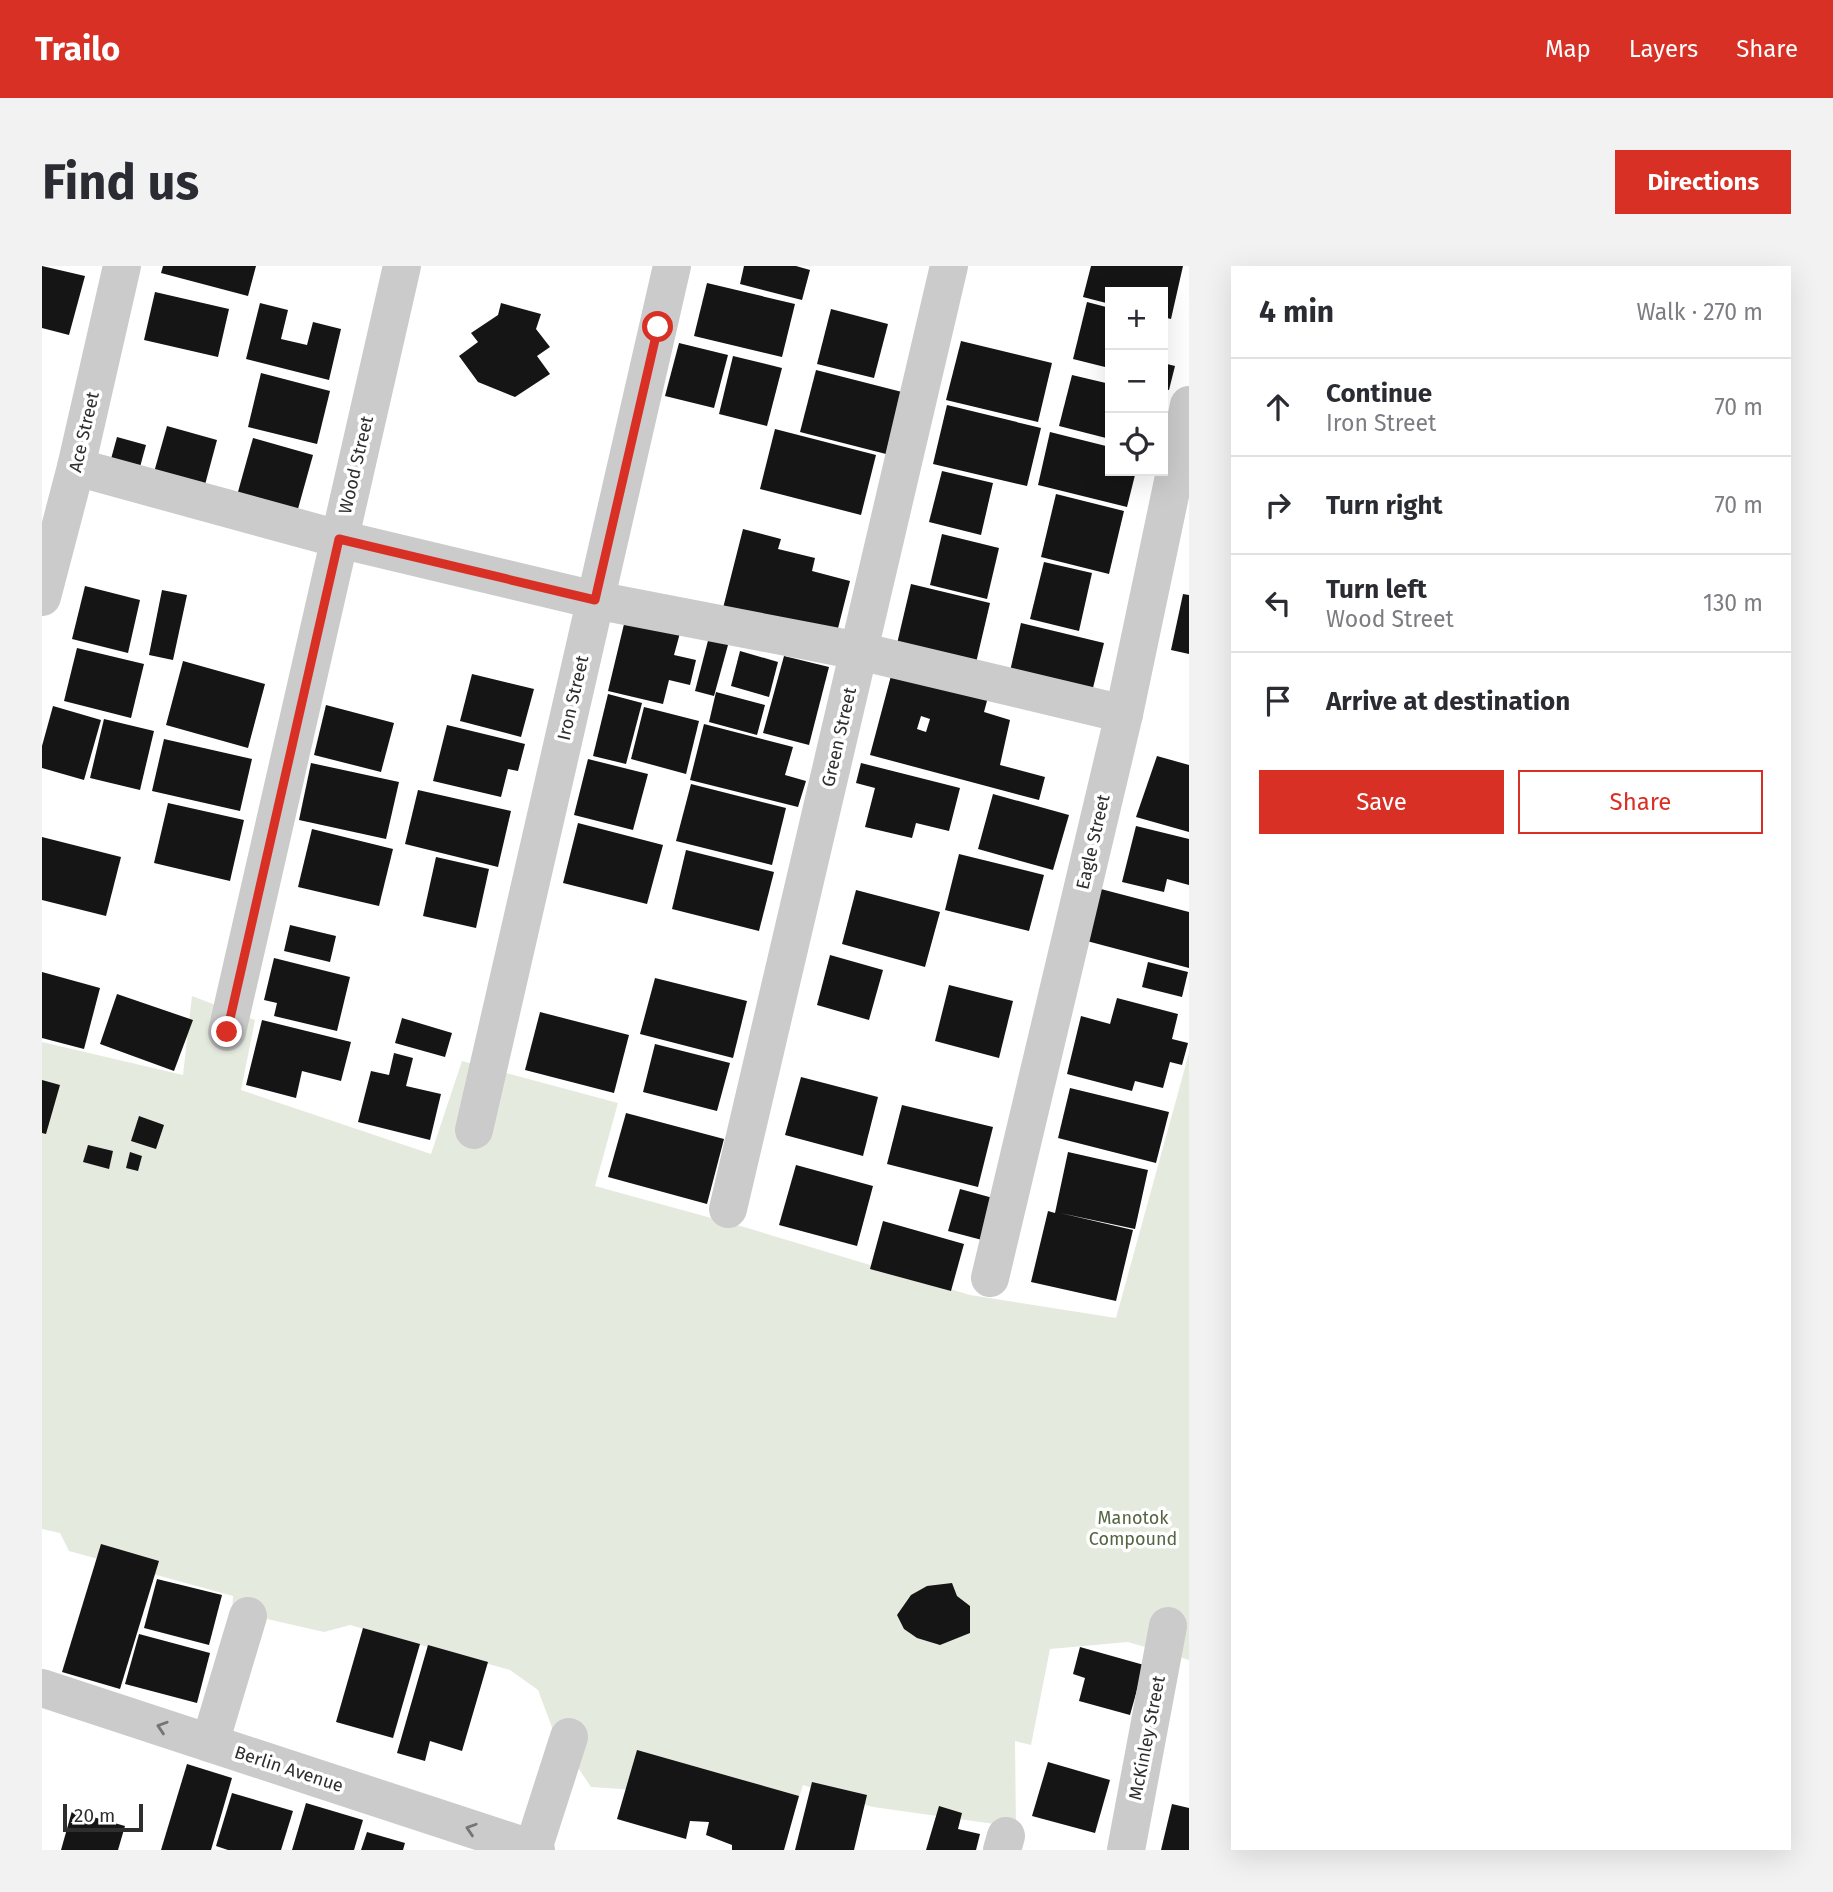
<!DOCTYPE html>
<meta charset="utf-8">
<style>
body{margin:0;font-family:"Fira Sans",sans-serif;background:#f2f2f3;color:#2b2b33}
.controls{position:absolute;right:21px;top:21px;display:grid;overflow:hidden;border-radius:0px;box-shadow:0 7px 28px #0002}
.controls button{width:63px;height:63px;display:grid;place-items:center;padding:0;border:0;border-bottom:2px solid #e1e1e2;background:#fff;color:#2b2b33;font:35px sans-serif}
.scale{position:absolute;left:21px;bottom:18px;width:80px;box-sizing:border-box;padding-left:7px;border:4px solid #2e2e2e;border-top:0;font-size:19px;line-height:24px;white-space:nowrap;color:#2e2e2e;-webkit-text-stroke:5px #fff;paint-order:stroke}
.stop{position:absolute;width:21px;height:21px;margin:-16px;border:5px solid #d93025;border-radius:50%;background:#fff}
.stop.end{background:#d93025;border-color:#fff;box-shadow:0 2px 7px #0008}
.list{margin:0;padding:0;list-style:none}
h2{display:flex;justify-content:space-between;align-items:center;height:91px;margin:0;padding:0 28px;font-size:30px}
h2 small{font-size:23px;font-weight:400;color:#7c7c81}
.list li{display:grid;grid-template-columns:46px 1fr auto;gap:21px;align-items:center;box-sizing:border-box;height:98px;padding:0 28px;border-top:2px solid #e1e1e2}
.list b{display:block;font-size:26px;white-space:nowrap}
.list p{margin:0;font-size:23px;white-space:nowrap;color:#7c7c81}
.list em{font-size:23px;font-style:normal;color:#7c7c81}
.actions{display:flex;gap:14px;padding:21px 28px}
.actions a{flex:1;padding:16px 0;border:2px solid #d93025;border-radius:0px;text-align:center;font-size:24px;color:#d93025}
.actions .main{background:#d93025;color:#fff}
.icon{flex:none;width:38px;height:38px;fill:none;stroke:currentColor;stroke-width:2;stroke-linecap:round;stroke-linejoin:round}
.map{position:relative;flex:none;width:1147px;height:1584px;overflow:hidden;border-radius:0px}
header{display:flex;align-items:center;gap:42px;box-sizing:border-box;height:98px;padding:0 35px;background:#d93025;color:#fff}
header strong{font-size:33px}
nav{display:flex;gap:38px;margin-inline-start:auto;font-size:24px}
.intro{display:flex;align-items:center;justify-content:space-between;box-sizing:border-box;height:168px;padding:0 42px}
h1{margin:0;font-size:49px}
.button{padding:18px 32px;border-radius:0px;background:#d93025;color:#fff;font-size:24px;font-weight:700}
main{display:flex;gap:42px;padding:0 42px}
aside{flex:1;background:#fff;border-radius:0px;box-shadow:0 7px 28px #0002}
.map>svg:first-child{display:block}
.green{fill:#e5eade}
.building{fill:#151515;fill-rule:evenodd}
.lines{fill:none;stroke-linecap:round;stroke-linejoin:round}
.minor{stroke:#cbcbcb;stroke-width:38}
.oneway{stroke:#757575}
.route{stroke:#d93025;stroke-width:9}
.labels{text-anchor:middle;dominant-baseline:central;stroke-width:7;stroke-linejoin:round;paint-order:stroke}
.street-label{font-size:18px;fill:#2e2e2e;stroke:#fff}
.park-label{font-size:18px;fill:#546541;stroke:#fff}
</style>
<header>
<strong>Trailo</strong>
<nav><a>Map</a><a>Layers</a><a>Share</a></nav>
</header>
<div class="intro"><h1>Find us</h1><a class="button">Directions</a></div>
<main>
<div class="map">
<svg width="1147" height="1584" viewBox="0 0 1147 1584">
<rect width="100%" height="100%" fill="#fff"/>
<path class="green" d="M150 730 213 754 199 824 389 888 420 795 576 837 553 920 702 961 928 1029 1074 1052 1147 787V1394L1086 1376 1008 1383 989 1479 973 1475 974 1561 831 1541 761 1519 751 1550 696 1545 656 1528 549 1521 511 1464 496 1424 468 1404 308 1359 282 1366 190 1345 191 1330 27 1285 18 1267 0 1263V776L141 809Z"/>
<g class="building">
<path d="M0 0 43 10 27 69 0 62Z"/>
<path d="M121 0H214L206 30 119 7Z"/>
<path d="M702 0H754L768 4 760 34 698 18Z"/>
<path d="M1049 0H1141L1129 53 1121 51V26H1068V38L1041 31Z"/>
<path d="M665 17 753 38 740 91 652 70Z"/>
<path d="M113 26 187 43 176 91 102 74Z"/>
<path d="M1045 36 1068 42V80L1063 101 1031 93Z"/>
<path d="M218 37 246 44 239 73 265 79 271 56 299 63 287 114 204 93Z"/>
<path d="M459 37 499 48 494 63 508 81 495 90 508 108 473 131 436 116 417 90 436 76 429 67 456 49Z"/>
<path d="M789 43 846 58 832 112 775 98Z"/>
<path d="M919 75 1010 97 996 156 904 134Z"/>
<path d="M637 77 686 89 672 142 623 130Z"/>
<path d="M691 90 740 102 725 160 677 148Z"/>
<path d="M1121 97 1133 100 1127 124 1121 123Z"/>
<path d="M774 104 860 126 844 188 758 166Z"/>
<path d="M219 107 288 125 275 178 206 161Z"/>
<path d="M1030 109 1068 118V173L1017 160Z"/>
<path d="M905 139 999 162 985 220 891 198Z"/>
<path d="M125 160 175 174 160 230 109 217Z"/>
<path d="M733 163 834 189 819 249 718 223Z"/>
<path d="M1008 166 1068 181V205H1094L1085 241 996 219Z"/>
<path d="M75 171 104 179 95 212 66 204Z"/>
<path d="M211 172 271 189 254 250 194 233Z"/>
<path d="M900 205 951 217 939 269 887 256Z"/>
<path d="M1014 228 1082 245 1067 308 999 291Z"/>
<path d="M701 263 739 273 736 283 773 292 770 305 808 315 793 374 680 346Z"/>
<path d="M900 268 957 282 945 333 888 319Z"/>
<path d="M1002 296 1050 307 1037 365 988 353Z"/>
<path d="M869 318 948 337 933 401 854 382Z"/>
<path d="M43 320 98 334 86 387 30 373Z"/>
<path d="M120 324 145 329 131 394 107 389Z"/>
<path d="M1141 328 1147 329V388L1129 384Z"/>
<path d="M583 354 638 367 632 389 654 394 648 419 627 414 621 438 566 425Z"/>
<path d="M979 357 1062 377 1048 434 966 414Z"/>
<path d="M669 363 689 368 672 430 653 425Z"/>
<path d="M35 382 102 398 89 452 22 435Z"/>
<path d="M698 385 736 396 727 431 689 420Z"/>
<path d="M742 390 787 401 767 479 721 467Z"/>
<path d="M141 395 223 418 206 482 124 459Z"/>
<path d="M850 406 946 431 942 446 968 454 958 499 1003 511 997 534 828 489ZM879 450 888 453 884 466 875 463Z"/>
<path d="M430 408 492 423 479 471 418 455Z"/>
<path d="M674 426 723 439 715 469 667 456Z"/>
<path d="M566 428 600 437 584 498 551 490Z"/>
<path d="M284 439 352 457 339 506 272 489Z"/>
<path d="M11 440 59 454 42 514 0 502V480Z"/>
<path d="M602 441 657 455 644 508 589 493Z"/>
<path d="M62 453 112 465 98 524 48 512Z"/>
<path d="M662 458 751 481 743 509 764 515 756 541 648 514Z"/>
<path d="M405 459 483 478 476 505 466 503 459 531 391 515Z"/>
<path d="M122 473 210 493 198 545 110 525Z"/>
<path d="M1115 490 1147 499V566L1094 551Z"/>
<path d="M546 493 606 508 591 564 532 549Z"/>
<path d="M269 497 357 516 344 573 257 554Z"/>
<path d="M819 497 918 522 907 565 874 557 870 572 823 561 833 522 814 517Z"/>
<path d="M649 518 744 542 730 599 634 575Z"/>
<path d="M376 524 469 545 456 601 363 578Z"/>
<path d="M951 528 1027 549 1011 604 936 583Z"/>
<path d="M126 537 202 554 188 615 112 597Z"/>
<path d="M536 557 621 579 605 638 521 617Z"/>
<path d="M1094 560 1147 573V619L1125 613 1122 626 1080 616Z"/>
<path d="M270 563 351 583 337 640 256 621Z"/>
<path d="M0 571 79 591 64 650 0 634Z"/>
<path d="M644 584 732 606 717 665 630 643Z"/>
<path d="M917 588 1002 609 987 665 903 644Z"/>
<path d="M394 591 447 603 434 662 381 650Z"/>
<path d="M1055 622 1147 646V702L1041 674Z"/>
<path d="M814 624 898 646 883 701 800 678Z"/>
<path d="M248 659 294 670 288 696 242 685Z"/>
<path d="M788 689 841 704 827 754 775 739Z"/>
<path d="M232 692 308 711 295 765 232 750 235 737 222 734Z"/>
<path d="M1106 696 1146 706 1140 731 1100 721Z"/>
<path d="M0 706 58 722 42 783 0 772Z"/>
<path d="M613 712 705 735 691 792 598 768Z"/>
<path d="M907 719 971 735 957 792 893 775Z"/>
<path d="M75 728 151 754 132 805 58 778Z"/>
<path d="M1075 732 1136 748 1130 773 1146 777 1140 799 1128 796 1121 822 1093 815 1090 825 1025 808 1039 750 1068 758Z"/>
<path d="M498 746 587 769 572 827 483 804Z"/>
<path d="M360 752 410 767 403 791 353 777Z"/>
<path d="M220 754 309 776 299 815 260 805 254 832 204 819Z"/>
<path d="M613 778 688 797 675 845 601 826Z"/>
<path d="M352 787 371 792 364 820 399 828 388 874 316 856 329 805 347 809Z"/>
<path d="M759 811 836 831 821 890 743 869Z"/>
<path d="M0 814 18 819 4 868 0 867Z"/>
<path d="M1028 822 1127 846 1114 897 1016 872Z"/>
<path d="M860 839 951 861 936 921 845 898Z"/>
<path d="M584 847 682 873 665 938 566 911Z"/>
<path d="M97 850 122 859 114 883 89 875Z"/>
<path d="M46 879 71 885 67 903 41 896Z"/>
<path d="M88 886 100 890 96 905 84 902Z"/>
<path d="M1026 886 1106 904 1093 963 1018 947 1091 964 1074 1035 989 1016 1006 945 1013 947Z"/>
<path d="M754 899 831 920 815 980 737 959Z"/>
<path d="M918 923 951 932 940 974 906 965Z"/>
<path d="M841 955 922 978 909 1025 828 1003Z"/>
<path d="M59 1278 117 1295 78 1423 20 1406Z"/>
<path d="M115 1313 180 1329 167 1379 102 1362Z"/>
<path d="M910 1317 915 1330 928 1340V1367L898 1379 875 1372 862 1363 855 1349 869 1329 885 1320Z"/>
<path d="M321 1362 378 1378 351 1472 294 1456Z"/>
<path d="M97 1368 168 1387 155 1437 83 1418Z"/>
<path d="M386 1379 446 1396 420 1485 388 1475 383 1495 355 1487Z"/>
<path d="M1038 1381 1102 1399 1088 1449 1037 1435 1043 1412 1031 1408Z"/>
<path d="M595 1484 757 1530 742 1584H690V1579L664 1569 667 1556 648 1555 644 1573 575 1553Z"/>
<path d="M1006 1496 1068 1514 1053 1567 990 1550Z"/>
<path d="M145 1498 190 1512 169 1584H119Z"/>
<path d="M770 1516 825 1529 812 1584H753Z"/>
<path d="M190 1527 251 1545 239 1584H186L174 1580Z"/>
<path d="M264 1537 321 1554 312 1584H250Z"/>
<path d="M1130 1538 1147 1542V1584H1119Z"/>
<path d="M897 1540 920 1547 916 1563 938 1568 934 1584H884Z"/>
<path d="M30 1545 83 1560 76 1584H19Z"/>
<path d="M325 1566 363 1577 361 1584H319Z"/>
</g>
<g class="lines">
<g class="minor">
<path d="M34 201 297 273 553 334 817 385 1082 448"/>
<path d="M0 331 34 201 80 0"/>
<path d="M185 766 360 0"/>
<path d="M432 864 630 0"/>
<path d="M686 943 907 0"/>
<path d="M948 1012 1082 448 1147 139"/>
<path d="M0 1422 494 1584"/>
<path d="M168 1477 206 1350"/>
<path d="M491 1583 527 1471"/>
<path d="M960 1584 964 1570"/>
<path d="M1084 1584 1126 1360"/>
</g>
</g>
<defs><path id="oneway-chevron" d="M-2-3.5L2.5 0L-2 3.5" fill="none" stroke-width="1.6" stroke-linecap="round" stroke-linejoin="round" transform="scale(1.75)"/></defs>
<g class="oneway">
<use href="#oneway-chevron" transform="translate(120 1461) rotate(-162)"/>
<use href="#oneway-chevron" transform="translate(429 1563) rotate(-162)"/>
</g>
<g class="lines">
<path class="route" d="M185 766 297 273 553 334 616 61"/>
</g>
<g class="labels">
<g class="street-label">
<text transform="translate(42 166) rotate(-77)">Ace Street</text>
<text transform="translate(314 199) rotate(-77)">Wood Street</text>
<text transform="translate(531 432) rotate(-77)">Iron Street</text>
<text transform="translate(797 471) rotate(-77)">Green Street</text>
<text transform="translate(1051 576) rotate(-77)">Eagle Street</text>
<text transform="translate(1105 1472) rotate(-79)">McKinley Street</text>
<text transform="translate(247 1503) rotate(18)">Berlin Avenue</text>
</g>
<g class="park-label">
<text x="1091" y="1252">Manotok<tspan x="1091" dy="21">Compound</tspan></text>
</g>
</g>
</svg>
<div class="controls">
<button>+</button>
<button>−</button>
<button><svg class="icon" aria-label="locate" viewBox="0 0 24 24"><circle cx="12" cy="12" r="6"/><path d="M12 2v4M12 18v4M2 12h4M18 12h4"/></svg></button>
</div>
<div class="scale">20 m</div>
<div class="stop" style="left:616px;top:61px"></div>
<div class="stop end" style="left:185px;top:766px"></div>
</div>
<aside>
<h2>4 min<small>Walk · 270 m</small></h2>
<ul class="list">
<li><svg class="icon" aria-label="ahead" viewBox="0 0 24 24"><path d="M12 20V5M6 11l6-6 6 6"/></svg><div><b>Continue</b><p>Iron Street</p></div><em>70 m</em></li>
<li><svg class="icon" aria-label="right" viewBox="0 0 24 24"><path d="M7 20v-9h11M14 6l5 5-5 5"/></svg><div><b>Turn right</b></div><em>70 m</em></li>
<li><svg class="icon" aria-label="left" viewBox="0 0 24 24"><path d="M17 20v-9H6M10 6l-5 5 5 5"/></svg><div><b>Turn left</b><p>Wood Street</p></div><em>130 m</em></li>
<li><svg class="icon" aria-label="arrive" viewBox="0 0 24 24"><path d="M6 21V4h12l-3 4 3 4H6"/></svg><div><b>Arrive at destination</b></div></li>
</ul>
<div class="actions"><a class="main">Save</a><a>Share</a></div>
</aside>
</main>
